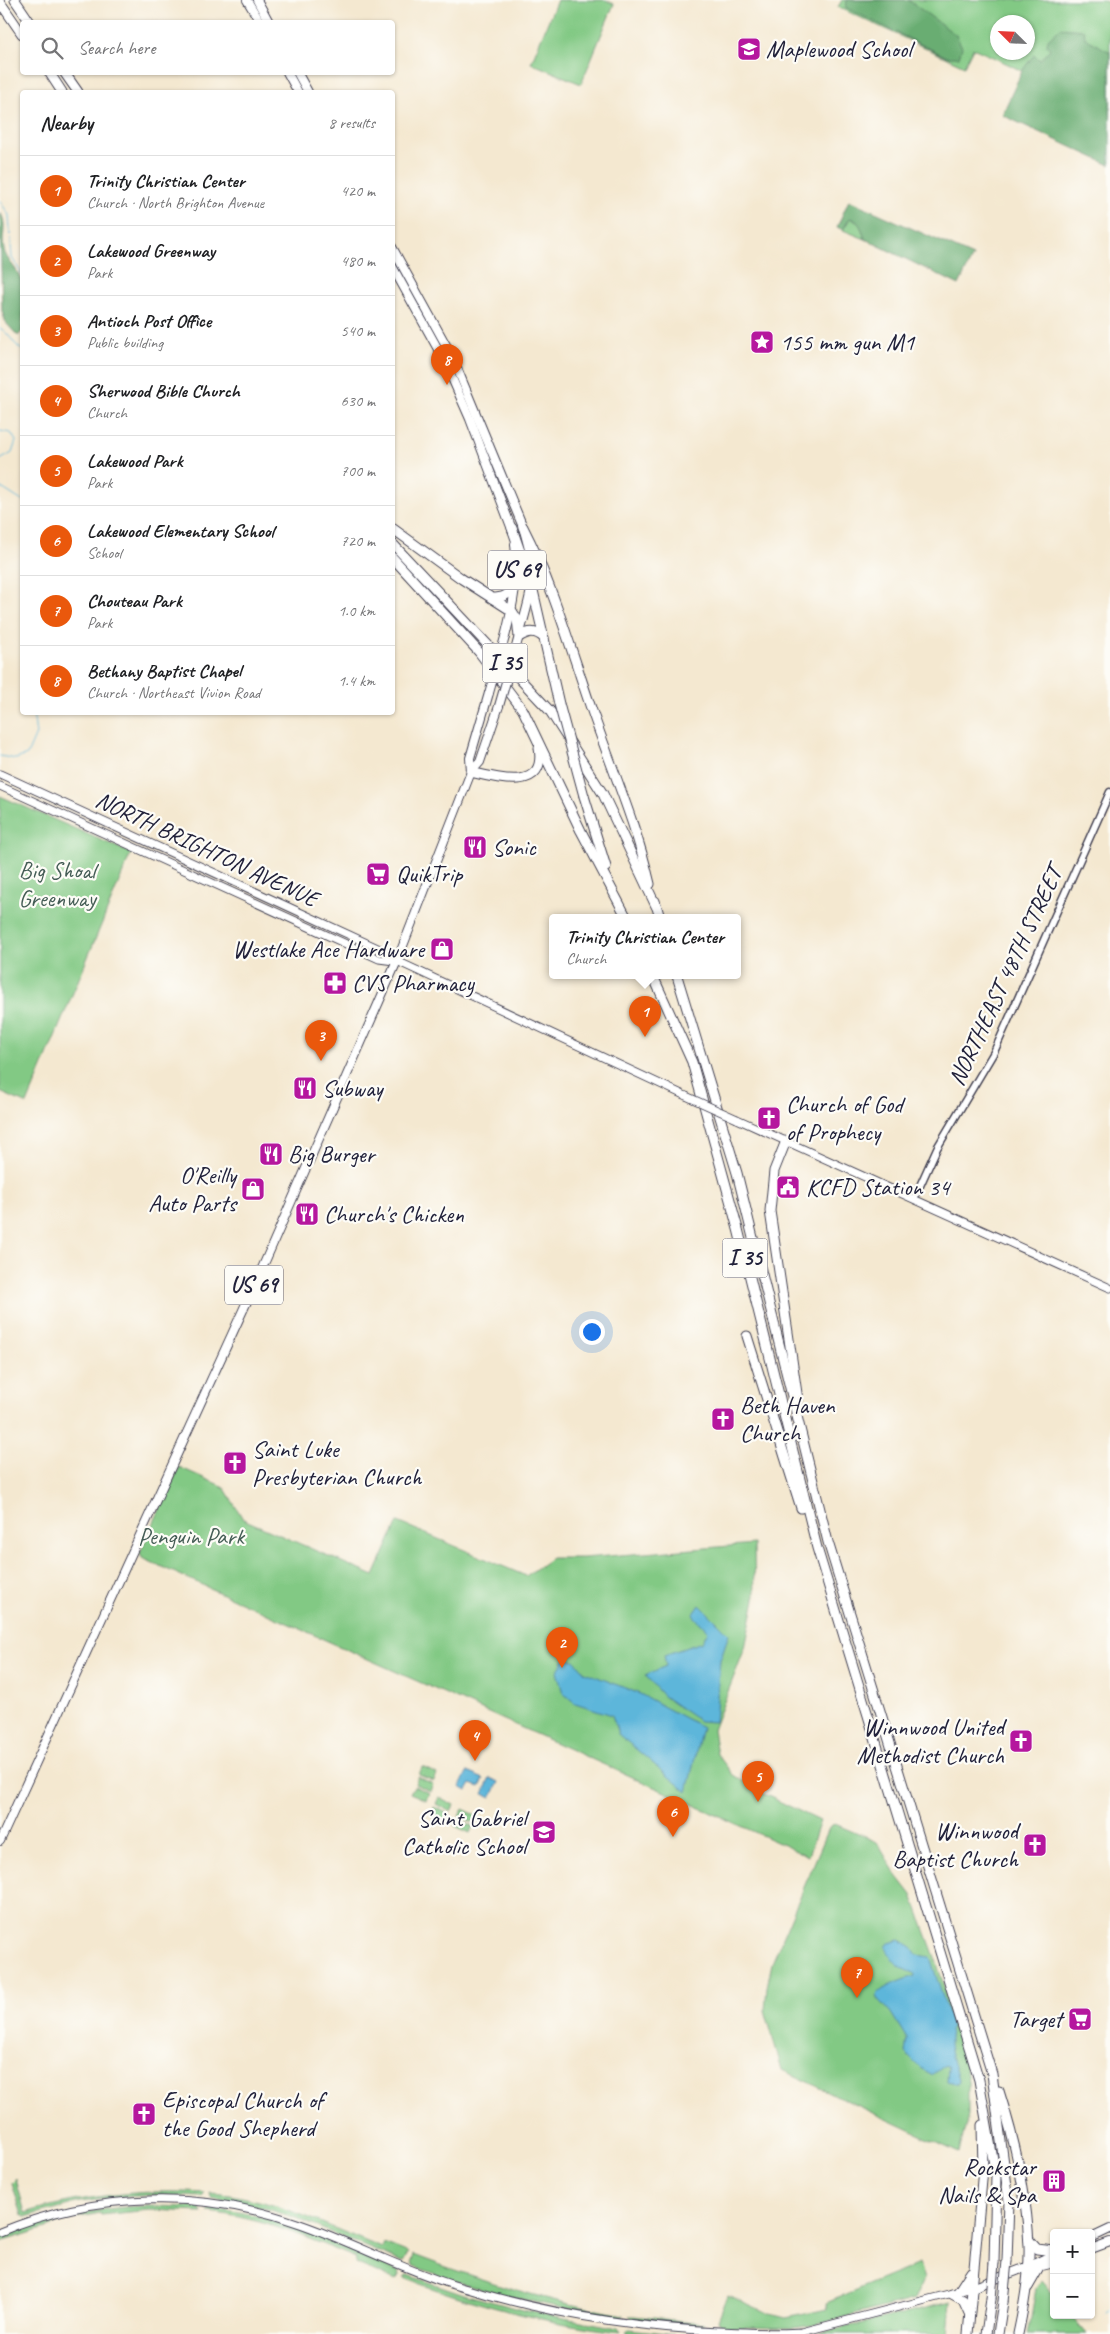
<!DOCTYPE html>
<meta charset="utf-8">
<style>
body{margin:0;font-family:Caveat,sans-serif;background:#f6f6f6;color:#202124}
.controls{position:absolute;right:15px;bottom:15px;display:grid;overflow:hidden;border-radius:5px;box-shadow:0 1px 4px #0004}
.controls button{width:45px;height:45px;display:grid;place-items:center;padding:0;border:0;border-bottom:1px solid #e0e0e0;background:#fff;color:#202124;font:25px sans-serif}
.compass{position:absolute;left:990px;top:15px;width:45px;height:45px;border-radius:50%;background:#fff;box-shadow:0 1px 4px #0004;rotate:294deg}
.you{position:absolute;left:591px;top:1331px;width:18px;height:18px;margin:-12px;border:4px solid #fff;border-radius:50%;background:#1a73e8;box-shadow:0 0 0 8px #1a73e833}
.badge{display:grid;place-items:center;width:32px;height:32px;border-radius:50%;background:#ea580c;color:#fff;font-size:16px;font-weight:700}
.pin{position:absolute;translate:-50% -41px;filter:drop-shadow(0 1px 2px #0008)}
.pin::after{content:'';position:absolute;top:26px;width:18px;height:15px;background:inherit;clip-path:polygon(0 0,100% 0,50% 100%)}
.popup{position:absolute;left:549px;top:914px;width:192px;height:65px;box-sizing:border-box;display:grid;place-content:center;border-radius:5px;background:#fff;filter:drop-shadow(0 1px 4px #0005);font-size:16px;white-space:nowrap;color:#757577}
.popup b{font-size:19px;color:#202124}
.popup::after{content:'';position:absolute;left:50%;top:100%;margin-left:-10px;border:10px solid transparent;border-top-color:#fff}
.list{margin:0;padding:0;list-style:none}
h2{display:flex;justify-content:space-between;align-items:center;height:65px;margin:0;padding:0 20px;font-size:21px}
h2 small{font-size:16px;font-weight:400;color:#757577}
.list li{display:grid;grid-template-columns:32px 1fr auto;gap:15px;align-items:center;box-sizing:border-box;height:70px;padding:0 20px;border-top:1px solid #e0e0e0}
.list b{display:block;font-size:19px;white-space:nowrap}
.list p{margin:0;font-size:16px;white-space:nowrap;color:#757577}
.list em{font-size:16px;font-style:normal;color:#757577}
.icon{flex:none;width:28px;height:28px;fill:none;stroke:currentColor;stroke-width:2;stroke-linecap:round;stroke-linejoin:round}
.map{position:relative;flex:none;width:1110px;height:2334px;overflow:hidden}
.search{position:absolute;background:#fff;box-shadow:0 1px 4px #0004;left:20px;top:20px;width:375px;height:55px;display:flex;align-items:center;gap:12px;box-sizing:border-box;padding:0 18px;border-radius:5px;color:#757577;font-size:19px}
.panel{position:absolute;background:#fff;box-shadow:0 1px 4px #0004;left:20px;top:90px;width:375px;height:625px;border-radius:5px}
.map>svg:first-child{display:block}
.green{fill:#82c984;stroke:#527660;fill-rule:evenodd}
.forest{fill:#69ad72;stroke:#466856}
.water{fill:#5db6da;stroke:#406c8a}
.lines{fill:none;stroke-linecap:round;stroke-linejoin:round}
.stream{stroke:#5db6da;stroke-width:1}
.tertiary-casing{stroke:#424051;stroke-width:9}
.secondary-casing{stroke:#424051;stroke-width:9}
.primary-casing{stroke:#424051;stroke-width:10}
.motorway-casing{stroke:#424051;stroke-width:11}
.tertiary{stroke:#fff;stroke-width:6}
.secondary{stroke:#fff;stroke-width:7}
.primary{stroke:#fff;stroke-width:8}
.motorway{stroke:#fff;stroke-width:9}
.secondary-bridge-casing{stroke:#424051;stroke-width:9;stroke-linecap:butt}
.primary-bridge-casing{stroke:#424051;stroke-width:10;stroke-linecap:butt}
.motorway-bridge-casing{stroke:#424051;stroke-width:11;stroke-linecap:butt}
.secondary-bridge{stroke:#fff;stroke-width:7}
.primary-bridge{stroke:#fff;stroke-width:8}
.motorway-bridge{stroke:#fff;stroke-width:9}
.labels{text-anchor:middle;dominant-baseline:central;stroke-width:4.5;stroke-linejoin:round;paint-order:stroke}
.shield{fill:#fdfcf7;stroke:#646373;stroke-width:1}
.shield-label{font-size:22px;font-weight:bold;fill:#22223b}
.poi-label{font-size:24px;fill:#22223b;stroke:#fdfcf7;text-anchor:start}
.street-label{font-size:24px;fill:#22223b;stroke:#fdfcf7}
.park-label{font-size:24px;fill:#445c55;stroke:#fdfcf7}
</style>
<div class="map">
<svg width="1110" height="2334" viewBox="0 0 1110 2334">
<rect width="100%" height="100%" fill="#fdfcf7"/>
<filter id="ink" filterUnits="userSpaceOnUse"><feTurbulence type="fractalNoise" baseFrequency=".02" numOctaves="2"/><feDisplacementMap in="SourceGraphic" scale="10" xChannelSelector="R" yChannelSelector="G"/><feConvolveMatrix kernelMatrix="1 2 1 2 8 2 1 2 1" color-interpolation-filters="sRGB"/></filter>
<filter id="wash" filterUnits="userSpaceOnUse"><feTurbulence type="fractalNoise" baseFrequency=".0096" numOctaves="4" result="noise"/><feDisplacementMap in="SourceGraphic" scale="20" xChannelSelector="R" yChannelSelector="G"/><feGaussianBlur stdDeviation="1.12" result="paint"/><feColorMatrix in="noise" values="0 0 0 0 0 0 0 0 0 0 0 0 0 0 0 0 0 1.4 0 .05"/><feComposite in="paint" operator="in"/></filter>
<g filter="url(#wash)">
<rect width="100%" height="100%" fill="#f4e8d0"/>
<g class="green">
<path d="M557 0H606L614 4 581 84 531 63Z"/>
<path d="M842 0H1103L1110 4V118L1010 65 973 48 964 66 838 7ZM998 22H1028V52H998Z"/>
<path d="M850 218 860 224 865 239 843 230Z"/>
<path d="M0 796 131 853 27 1104 0 1092Z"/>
<path d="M179 1467 224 1487 243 1519 374 1576 398 1522 526 1576 551 1558H583L754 1544 755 1599 745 1648 713 1730 717 1754 733 1775 764 1794 820 1821 808 1856 142 1558 140 1553Z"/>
<path d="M422 1767 437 1774 434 1781 419 1775Z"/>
<path d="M418 1777 433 1784 430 1791 415 1784Z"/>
<path d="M414 1786 429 1793 426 1800 410 1793Z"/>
<path d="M439 1797 454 1805 451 1812 436 1804Z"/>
<path d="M434 1807 450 1815 446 1822 431 1815Z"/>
<path d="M463 1809 478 1816 474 1823 459 1816Z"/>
<path d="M458 1819 473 1826 470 1833 455 1826Z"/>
<path d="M835 1824 877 1842 895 1873 912 1895 936 1960 962 2048 968 2082V2115L959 2153 782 2070 765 2010 767 1987 772 1963 829 1828Z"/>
<path d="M16 2179 25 2213C85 2195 143 2189 205 2193L202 2197 155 2195 119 2197 80 2202 25 2217 22 2215 12 2183Z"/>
<path d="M210 2193C269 2196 327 2226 382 2248L384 2243 409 2253 405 2261 402 2262 296 2218 268 2209 211 2198Z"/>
<path d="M143 2206 199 2207 202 2212 149 2210 101 2215 100 2213 59 2221V2224L0 2242V2237C46 2219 94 2208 143 2206Z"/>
<path d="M209 2209C268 2209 343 2249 398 2271L399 2275 396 2280 355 2263 356 2258C308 2238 259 2217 207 2212Z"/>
<path d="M414 2255C482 2281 552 2303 624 2315L623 2317 621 2318C550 2307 480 2292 414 2266L411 2264Z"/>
<path d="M919 2264 924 2279 915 2299 815 2325 793 2328 724 2327 718 2321 728 2295 770 2314 786 2318 827 2309 826 2302Z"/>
<path d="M408 2275 467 2295 527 2311 618 2328 621 2332C547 2324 473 2304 404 2278Z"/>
<path d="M1042 2281 1054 2295V2315H1071L1087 2334H1028L1036 2288Z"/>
<path d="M951 2302 948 2334H818Z"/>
<path d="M629 2316H634L704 2323 702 2325 632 2319Z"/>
<path d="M629 2329 675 2334 626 2333Z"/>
</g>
<g class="forest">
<path d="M847 0H908L956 35 962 47 959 57H947L846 8Z"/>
<path d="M1060 28 1084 30 1085 38 1110 52V165L1002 115 1022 71 1034 55 1040 60 1050 49 1047 45 1048 39Z"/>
<path d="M849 200 973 256 959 285 865 239C862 230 860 221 850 218L843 230 837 227Z"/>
<path d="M0 212C8 224 1 237 4 250 7 261 16 267 20 277 26 293 23 315 22 332L18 336 6 323 2 311Z"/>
</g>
<g class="water">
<path d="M700 1605 729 1634 720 1660 715 1722 699 1721 663 1696 645 1675 666 1666 664 1655 702 1642 708 1631 693 1615Z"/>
<path d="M565 1658 574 1660 585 1672 640 1694 702 1727 687 1792 618 1734 612 1715 575 1703 563 1693 557 1672Z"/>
<path d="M467 1772 484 1779 480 1787 471 1784 467 1791 460 1787Z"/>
<path d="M490 1778 499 1782 491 1798 483 1794Z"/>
<path d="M900 1940 912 1947 917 1955 930 1957 952 2026C944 2043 954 2065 959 2082L954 2084 947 2082 948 2067 945 2065 933 2075 920 2068 905 2053 907 2039 891 2013 876 1996C881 1987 905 1979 914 1976L913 1973C900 1969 891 1960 886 1947L889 1943Z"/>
</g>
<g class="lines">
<g class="stream">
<path d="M0 201 9 215 12 258 22 274"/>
<path d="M0 328C10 334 13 344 22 350"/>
<path d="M0 431 11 433 16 441 12 453 0 460"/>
<path d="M0 487 22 501"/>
<path d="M0 756 16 759 27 755 36 734 33 712"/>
<path d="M1106 2312 1110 2309"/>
</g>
</g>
</g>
<g filter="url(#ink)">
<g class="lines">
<g class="tertiary-casing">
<path id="tertiary" d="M914 1199 937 1148 994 1052 1110 792"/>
</g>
<g class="secondary-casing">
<g id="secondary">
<path d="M0 774 382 950 397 961 686 1096"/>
<path d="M0 786 379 959 394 961"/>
<path d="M737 1119 1110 1288"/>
<path d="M0 2232C95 2192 203 2189 300 2224 352 2242 401 2269 454 2285 540 2312 630 2327 719 2331 747 2332 775 2334 802 2332L972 2288"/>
</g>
</g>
<g class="primary-casing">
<g id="primary">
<path d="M247 0 260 22"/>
<path d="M257 0 269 22"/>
<path d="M287 72 298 92"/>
<path d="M297 72 308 92"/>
<path d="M392 247 452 356 523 527C527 542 532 557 533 573 533 593 521 627 516 647"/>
<path d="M392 266 444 360 470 419 513 532"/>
<path d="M505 637C513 606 519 576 515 544"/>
<path d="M471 772 470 758 489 693"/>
<path d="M0 1841 260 1273 397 961 471 772 480 762 499 706"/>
<path d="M1091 2238 1110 2229"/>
<path d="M1091 2249 1110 2242"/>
<path d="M1034 2268 1054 2263"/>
<path d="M972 2288 1027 2267 1054 2254"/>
</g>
</g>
<g class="motorway-casing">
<g id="motorway">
<path d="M15 0 30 22"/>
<path d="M0 2 22 34"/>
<path d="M49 72 62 92"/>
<path d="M64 72 78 92"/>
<path d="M523 527C553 585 571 650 592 711 612 769 636 824 650 884"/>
<path d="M392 528 462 579 512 611 517 619 519 637C529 631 535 630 544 638"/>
<path d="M512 528 532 586 559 704"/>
<path d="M392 543 550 711 603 794 656 906"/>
<path d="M392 557 479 652 523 710 581 831 627 918"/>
<path d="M492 598C503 598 509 595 515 586"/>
<path d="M471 772C496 778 547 793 539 748"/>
<path d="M584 796 606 867"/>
<path d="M655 901 660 918"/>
<path d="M653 976 692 1062 738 1229 817 1548 979 2080 996 2176 994 2263"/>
<path d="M677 976 737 1173 828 1542 992 2074 1009 2201 1007 2261"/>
<path d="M786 1141 774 1171 770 1211 798 1400"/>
<path d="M747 1336 801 1508"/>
<path d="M999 2091C1015 2141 1027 2194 1029 2246 1030 2275 1024 2306 1018 2334"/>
<path d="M1029 2240 1037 2249 1054 2251"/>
<path d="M1028 2287 1039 2268"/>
<path d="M958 2292 971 2272"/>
<path d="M952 2294 963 2300 969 2313"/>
<path d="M968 2334 983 2169 982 2125"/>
<path d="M986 2334 991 2299"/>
<path d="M998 2334 1003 2302"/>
</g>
</g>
<use href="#tertiary" class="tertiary"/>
<use href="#secondary" class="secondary"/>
<use href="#primary" class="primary"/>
<use href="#motorway" class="motorway"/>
<g class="secondary-bridge-casing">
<path id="secondary-bridge" d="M686 1096 737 1119"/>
</g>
<g class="primary-bridge-casing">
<g id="primary-bridge">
<path d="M489 693 505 637"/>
<path d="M499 706 516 647"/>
</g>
</g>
<g class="motorway-bridge-casing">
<g id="motorway-bridge">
<path d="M559 704 584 796"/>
<path d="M991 2299 994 2263"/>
<path d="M1003 2302 1007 2261"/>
</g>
</g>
<use href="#secondary-bridge" class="secondary-bridge"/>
<use href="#primary-bridge" class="primary-bridge"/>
<use href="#motorway-bridge" class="motorway-bridge"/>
</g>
</g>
<defs>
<g id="school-square" transform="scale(1.25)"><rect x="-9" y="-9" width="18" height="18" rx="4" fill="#b5179e" stroke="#fdfcf7"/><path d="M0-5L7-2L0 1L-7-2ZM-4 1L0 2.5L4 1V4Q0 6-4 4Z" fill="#fff"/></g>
<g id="sight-square" transform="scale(1.25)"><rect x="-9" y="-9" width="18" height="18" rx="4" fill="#b5179e" stroke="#fdfcf7"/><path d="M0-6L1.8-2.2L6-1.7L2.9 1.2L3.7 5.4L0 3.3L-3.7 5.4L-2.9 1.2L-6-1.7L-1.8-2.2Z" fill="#fff"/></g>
<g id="restaurant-square" transform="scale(1.25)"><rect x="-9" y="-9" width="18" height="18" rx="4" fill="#b5179e" stroke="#fdfcf7"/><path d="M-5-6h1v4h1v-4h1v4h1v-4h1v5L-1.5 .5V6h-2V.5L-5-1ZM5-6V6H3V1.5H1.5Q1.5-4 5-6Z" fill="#fff"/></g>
<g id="supermarket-square" transform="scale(1.25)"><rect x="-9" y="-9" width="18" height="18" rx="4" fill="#b5179e" stroke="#fdfcf7"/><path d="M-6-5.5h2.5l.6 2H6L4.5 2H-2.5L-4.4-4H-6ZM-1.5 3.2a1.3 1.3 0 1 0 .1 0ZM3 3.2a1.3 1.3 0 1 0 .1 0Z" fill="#fff"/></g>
<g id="shop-square" transform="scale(1.25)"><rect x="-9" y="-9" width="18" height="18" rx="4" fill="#b5179e" stroke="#fdfcf7"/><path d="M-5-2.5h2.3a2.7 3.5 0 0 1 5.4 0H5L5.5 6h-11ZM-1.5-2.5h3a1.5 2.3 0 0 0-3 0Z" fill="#fff"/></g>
<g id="pharmacy-square" transform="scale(1.25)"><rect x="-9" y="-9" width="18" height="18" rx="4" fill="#b5179e" stroke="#fdfcf7"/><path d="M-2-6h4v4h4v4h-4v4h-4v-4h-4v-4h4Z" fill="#fff"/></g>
<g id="church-square" transform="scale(1.25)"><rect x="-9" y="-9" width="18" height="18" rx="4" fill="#b5179e" stroke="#fdfcf7"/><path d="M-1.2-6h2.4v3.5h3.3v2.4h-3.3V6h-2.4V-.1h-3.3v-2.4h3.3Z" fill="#fff"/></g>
<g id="civic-square" transform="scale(1.25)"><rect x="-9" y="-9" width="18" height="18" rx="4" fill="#b5179e" stroke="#fdfcf7"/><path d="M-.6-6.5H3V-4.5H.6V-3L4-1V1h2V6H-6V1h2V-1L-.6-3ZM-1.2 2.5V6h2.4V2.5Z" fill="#fff"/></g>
<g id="building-square" transform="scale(1.25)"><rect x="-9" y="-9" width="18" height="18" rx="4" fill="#b5179e" stroke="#fdfcf7"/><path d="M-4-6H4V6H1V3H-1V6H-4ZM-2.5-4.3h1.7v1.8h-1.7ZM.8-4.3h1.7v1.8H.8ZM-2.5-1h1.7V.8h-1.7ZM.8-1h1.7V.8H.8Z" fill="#fff"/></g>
</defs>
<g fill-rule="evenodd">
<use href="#school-square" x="749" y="49"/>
<use href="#sight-square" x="762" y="342"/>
<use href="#restaurant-square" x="475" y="847"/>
<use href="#supermarket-square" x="378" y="874"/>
<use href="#shop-square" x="442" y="949"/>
<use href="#pharmacy-square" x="335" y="983"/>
<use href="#restaurant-square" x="305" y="1088"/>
<use href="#church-square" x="769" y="1118"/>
<use href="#restaurant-square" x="271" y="1154"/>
<use href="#civic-square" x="788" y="1187"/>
<use href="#shop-square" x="253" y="1189"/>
<use href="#restaurant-square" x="307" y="1214"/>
<use href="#church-square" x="723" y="1419"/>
<use href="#church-square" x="235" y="1463"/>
<use href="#church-square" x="1021" y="1741"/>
<use href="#school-square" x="544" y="1832"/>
<use href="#church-square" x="1035" y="1845"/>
<use href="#supermarket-square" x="1080" y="2019"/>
<use href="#church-square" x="144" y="2114"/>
<use href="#building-square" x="1054" y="2181"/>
</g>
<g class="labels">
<g class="shield">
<rect x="488" y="550.5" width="58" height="39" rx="4"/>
<rect x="482.5" y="643.5" width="45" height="39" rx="4"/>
<rect x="722.5" y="1238.5" width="45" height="39" rx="4"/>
<rect x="225" y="1265.5" width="58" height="39" rx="4"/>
</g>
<g class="shield-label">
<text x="517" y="570">US 69</text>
<text x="505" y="663">I 35</text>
<text x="745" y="1258">I 35</text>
<text x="254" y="1285">US 69</text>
</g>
<g class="poi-label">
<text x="766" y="49">Maplewood School</text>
<text x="780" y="342">155 mm gun M1</text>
<text x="492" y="847">Sonic</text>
<text x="396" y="874">QuikTrip</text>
<text x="424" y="949" text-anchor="end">Westlake Ace Hardware</text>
<text x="352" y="983">CVS Pharmacy</text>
<text x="322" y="1088">Subway</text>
<text x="786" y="1104">Church of God<tspan x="786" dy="28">of Prophecy</tspan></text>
<text x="288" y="1154">Big Burger</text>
<text x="236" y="1175" text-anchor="end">O'Reilly<tspan x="236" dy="28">Auto Parts</tspan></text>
<text x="806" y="1187">KCFD Station 34</text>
<text x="324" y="1214">Church's Chicken</text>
<text x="740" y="1405">Beth Haven<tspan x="740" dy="28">Church</tspan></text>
<text x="252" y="1449">Saint Luke<tspan x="252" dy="28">Presbyterian Church</tspan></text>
<text x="1004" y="1727" text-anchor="end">Winnwood United<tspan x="1004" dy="28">Methodist Church</tspan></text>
<text x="526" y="1818" text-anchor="end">Saint Gabriel<tspan x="526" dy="28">Catholic School</tspan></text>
<text x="1018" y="1831" text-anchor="end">Winnwood<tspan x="1018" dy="28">Baptist Church</tspan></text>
<text x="1062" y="2019" text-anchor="end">Target</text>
<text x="162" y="2100">Episcopal Church of<tspan x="162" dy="28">the Good Shepherd</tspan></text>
<text x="1036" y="2167" text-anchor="end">Rockstar<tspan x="1036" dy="28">Nails &amp; Spa</tspan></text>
</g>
<g class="street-label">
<text transform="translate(207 849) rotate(25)">NORTH BRIGHTON AVENUE</text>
<text transform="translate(1005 976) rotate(-65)">NORTHEAST 48TH STREET</text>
</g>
<g class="park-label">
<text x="57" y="870">Big Shoal<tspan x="57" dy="28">Greenway</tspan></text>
<text x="191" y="1536">Penguin Park</text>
</g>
</g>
</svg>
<div class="controls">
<button>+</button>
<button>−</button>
</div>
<svg class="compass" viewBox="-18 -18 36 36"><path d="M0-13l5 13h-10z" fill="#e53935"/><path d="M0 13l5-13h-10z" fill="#757577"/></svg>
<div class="you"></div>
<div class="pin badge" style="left:645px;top:1037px">1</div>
<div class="popup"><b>Trinity Christian Center</b>Church</div>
<div class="pin badge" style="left:562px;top:1668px">2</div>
<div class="pin badge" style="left:321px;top:1061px">3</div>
<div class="pin badge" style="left:475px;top:1761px">4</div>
<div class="pin badge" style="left:758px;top:1802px">5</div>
<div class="pin badge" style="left:673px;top:1837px">6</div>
<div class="pin badge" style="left:857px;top:1998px">7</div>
<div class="pin badge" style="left:447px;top:385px">8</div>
<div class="search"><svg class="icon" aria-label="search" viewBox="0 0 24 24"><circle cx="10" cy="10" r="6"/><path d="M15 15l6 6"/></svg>Search here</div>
<section class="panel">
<h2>Nearby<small>8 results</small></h2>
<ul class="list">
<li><span class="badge">1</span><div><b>Trinity Christian Center</b><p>Church · North Brighton Avenue</p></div><em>420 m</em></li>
<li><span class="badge">2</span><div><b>Lakewood Greenway</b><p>Park</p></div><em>480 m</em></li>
<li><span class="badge">3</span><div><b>Antioch Post Office</b><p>Public building</p></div><em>540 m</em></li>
<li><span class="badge">4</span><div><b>Sherwood Bible Church</b><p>Church</p></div><em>630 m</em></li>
<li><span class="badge">5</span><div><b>Lakewood Park</b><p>Park</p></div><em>700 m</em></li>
<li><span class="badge">6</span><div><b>Lakewood Elementary School</b><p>School</p></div><em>720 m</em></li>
<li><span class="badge">7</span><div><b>Chouteau Park</b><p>Park</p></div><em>1.0 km</em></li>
<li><span class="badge">8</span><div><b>Bethany Baptist Chapel</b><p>Church · Northeast Vivion Road</p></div><em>1.4 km</em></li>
</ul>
</section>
</div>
